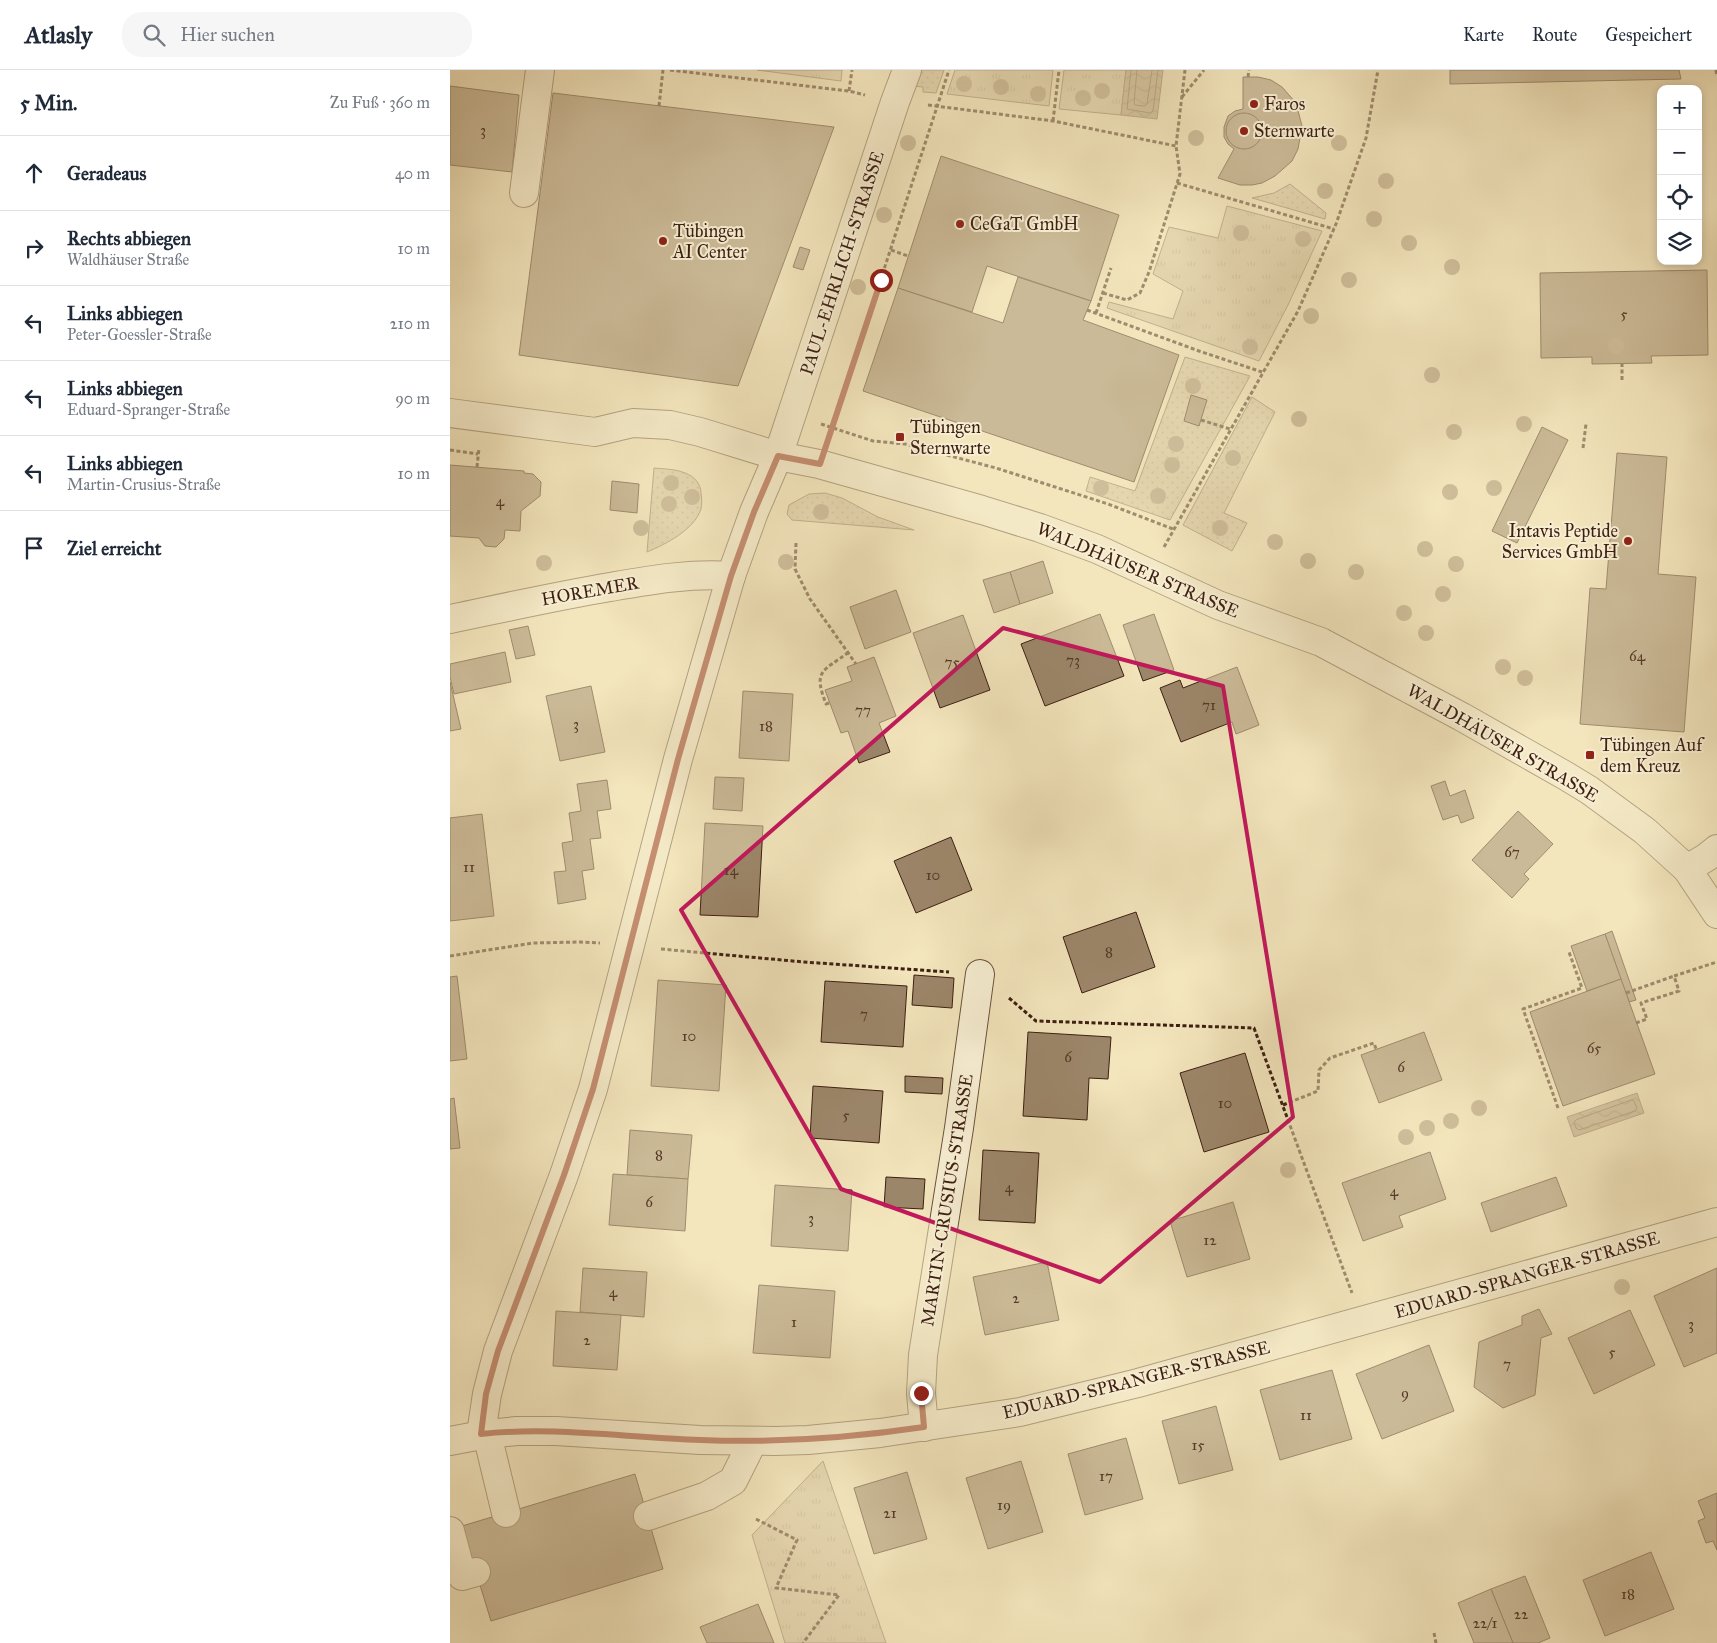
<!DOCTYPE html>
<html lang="de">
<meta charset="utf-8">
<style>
body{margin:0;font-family:"IM FELL Great Primer",serif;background:#f6f6f7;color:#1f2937}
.controls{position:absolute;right:15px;top:15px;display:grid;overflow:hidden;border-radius:10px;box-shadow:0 2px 8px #0003}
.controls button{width:45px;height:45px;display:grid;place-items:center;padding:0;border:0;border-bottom:1px solid #e0e1e3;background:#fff;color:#1f2937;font:25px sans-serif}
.stop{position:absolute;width:15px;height:15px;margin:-11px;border:4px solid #8f2418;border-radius:50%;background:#fff}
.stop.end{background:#8f2418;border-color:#fff;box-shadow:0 1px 5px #0008}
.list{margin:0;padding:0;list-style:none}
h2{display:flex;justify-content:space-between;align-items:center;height:65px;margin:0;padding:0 20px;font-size:21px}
h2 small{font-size:16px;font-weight:400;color:#747a83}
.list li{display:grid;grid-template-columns:32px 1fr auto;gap:15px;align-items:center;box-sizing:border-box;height:75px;padding:0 20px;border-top:1px solid #e0e1e3}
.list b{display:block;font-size:19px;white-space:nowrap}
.list p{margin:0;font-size:16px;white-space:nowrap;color:#747a83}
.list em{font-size:16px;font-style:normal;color:#747a83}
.icon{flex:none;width:28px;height:28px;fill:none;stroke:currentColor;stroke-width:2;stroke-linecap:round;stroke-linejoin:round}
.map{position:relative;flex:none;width:1267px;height:1573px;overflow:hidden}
header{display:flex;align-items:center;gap:30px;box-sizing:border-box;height:70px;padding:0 25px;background:#fff;border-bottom:1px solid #e0e1e3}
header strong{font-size:24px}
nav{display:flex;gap:28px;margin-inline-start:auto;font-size:18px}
.search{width:350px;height:45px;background:#f6f6f7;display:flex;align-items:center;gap:12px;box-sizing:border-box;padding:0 18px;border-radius:20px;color:#747a83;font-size:19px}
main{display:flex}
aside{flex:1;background:#fff}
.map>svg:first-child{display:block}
.grass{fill:url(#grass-dots);stroke:#887158}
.park{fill:url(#park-tufts);stroke:#887158}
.water{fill:url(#water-waves);stroke:#856e55}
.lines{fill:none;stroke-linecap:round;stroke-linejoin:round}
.shore{stroke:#79604a;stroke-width:1}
.building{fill:#9c866a;stroke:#3d1f12}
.minor-casing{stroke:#6a503c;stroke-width:30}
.path{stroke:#3d1f12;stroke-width:3;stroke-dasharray:4 2.5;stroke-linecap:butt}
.minor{stroke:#f7eed3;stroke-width:28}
.tree{fill:#a48f72}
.route{stroke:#8f2418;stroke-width:6}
.marked{fill:none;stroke:#c2185b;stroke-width:4;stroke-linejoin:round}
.poi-dot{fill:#8f2418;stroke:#f7eed3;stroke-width:2}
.labels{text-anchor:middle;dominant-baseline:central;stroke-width:4;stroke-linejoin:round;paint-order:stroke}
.number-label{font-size:15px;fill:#553928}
.poi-label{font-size:18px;fill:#3d1f12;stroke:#f7eed3;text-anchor:start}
.street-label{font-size:18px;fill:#3d1f12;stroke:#f7eed3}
</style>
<header>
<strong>Atlasly</strong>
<div class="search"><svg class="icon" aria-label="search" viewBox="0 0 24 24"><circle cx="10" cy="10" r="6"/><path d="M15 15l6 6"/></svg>Hier suchen</div>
<nav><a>Karte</a><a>Route</a><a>Gespeichert</a></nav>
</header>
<main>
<aside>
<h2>5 Min.<small>Zu Fuß · 360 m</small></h2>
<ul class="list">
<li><svg class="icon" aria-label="ahead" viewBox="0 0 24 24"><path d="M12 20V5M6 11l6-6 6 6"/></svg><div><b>Geradeaus</b></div><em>40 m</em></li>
<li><svg class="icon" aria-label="right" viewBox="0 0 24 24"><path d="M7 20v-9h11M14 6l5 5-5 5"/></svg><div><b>Rechts abbiegen</b><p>Waldhäuser Straße</p></div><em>10 m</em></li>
<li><svg class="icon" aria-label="left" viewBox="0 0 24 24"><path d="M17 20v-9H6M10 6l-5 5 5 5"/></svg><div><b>Links abbiegen</b><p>Peter-Goessler-Straße</p></div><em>210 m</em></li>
<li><svg class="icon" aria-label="left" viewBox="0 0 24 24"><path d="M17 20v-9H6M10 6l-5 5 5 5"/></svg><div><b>Links abbiegen</b><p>Eduard-Spranger-Straße</p></div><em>90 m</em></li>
<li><svg class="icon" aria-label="left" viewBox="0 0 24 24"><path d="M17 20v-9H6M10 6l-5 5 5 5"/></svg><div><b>Links abbiegen</b><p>Martin-Crusius-Straße</p></div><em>10 m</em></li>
<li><svg class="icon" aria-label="arrive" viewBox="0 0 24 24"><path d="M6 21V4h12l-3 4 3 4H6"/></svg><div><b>Ziel erreicht</b></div></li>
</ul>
</aside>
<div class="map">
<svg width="1267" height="1573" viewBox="0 0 1267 1573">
<defs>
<pattern id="grass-dots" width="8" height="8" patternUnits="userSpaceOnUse" patternTransform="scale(1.25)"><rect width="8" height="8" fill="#d4c39f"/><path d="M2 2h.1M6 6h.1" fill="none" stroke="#b7a788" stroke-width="1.8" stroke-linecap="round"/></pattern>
<pattern id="park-tufts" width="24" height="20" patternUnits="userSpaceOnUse" patternTransform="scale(1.25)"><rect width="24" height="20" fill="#d4c39f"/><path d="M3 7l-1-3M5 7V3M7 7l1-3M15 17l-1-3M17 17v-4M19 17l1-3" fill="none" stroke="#b7a788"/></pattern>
<pattern id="water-waves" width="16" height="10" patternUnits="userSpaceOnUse" patternTransform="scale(1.25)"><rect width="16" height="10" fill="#b5a282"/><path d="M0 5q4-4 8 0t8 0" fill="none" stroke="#948369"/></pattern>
</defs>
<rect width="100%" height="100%" fill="#f3e5bc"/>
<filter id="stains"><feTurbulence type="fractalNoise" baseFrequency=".004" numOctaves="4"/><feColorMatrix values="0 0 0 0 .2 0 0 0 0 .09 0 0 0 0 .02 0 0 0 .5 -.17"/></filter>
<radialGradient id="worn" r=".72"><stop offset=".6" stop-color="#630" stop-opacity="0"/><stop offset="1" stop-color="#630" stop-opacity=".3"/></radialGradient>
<g class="grass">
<path d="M469 0H494L486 23 473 22V17L464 16Z"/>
<path d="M840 114 876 143 875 149 802 128 824 123Z"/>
<path d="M735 287 800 306 720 450 636 421 640 407 685 421Z"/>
<path d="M802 327 825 342 774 443 797 453 782 481 733 455Z"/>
<path d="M204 398C214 399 226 399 235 403 244 406 251 414 251 423 252 428 252 435 251 439 244 460 216 474 197 482Z"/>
<path d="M375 423 392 428 428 447 464 460 342 450 337 444 339 435 359 424Z"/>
</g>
<g class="park">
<path d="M307 0H392L391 11Z"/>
<path d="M505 0H603L599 36 497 24Z"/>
<path d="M614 0H676L671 45 609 39Z"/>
<path d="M777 136 872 161 838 235 809 291 657 238 659 232 723 249 733 221 703 204 719 157 768 168Z"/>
<path d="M373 1391 436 1573H335L302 1465Z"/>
</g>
<g class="water">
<path d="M676 0H713L707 49 671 45Z"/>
<path d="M1187 1023 1194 1043 1124 1067 1117 1047Z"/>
</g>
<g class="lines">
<g class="shore">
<path d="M681 0 677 39 700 43 703 41 708 0"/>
<path d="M687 0 684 33 685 35 695 36 697 34 702 0"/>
<path d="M1182 1030 1184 1031 1187 1038 1185 1041 1129 1060 1126 1058 1124 1052 1126 1050Z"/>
</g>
</g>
<g class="building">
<path d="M1000 0H1229L1231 9 1000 14Z"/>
<path d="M793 7H808L821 10 832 17 846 33 852 56 848 79 842 91 825 106 812 113 802 115H790L768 108 784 79 778 74 774 67V57L778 46 785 41 793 39Z"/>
<path d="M0 16 69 25 62 102 0 95Z"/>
<path d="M103 23 384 57 288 316 69 285Z"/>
<circle cx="794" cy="61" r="18"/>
<path d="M491 86 669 145 641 231 537 196 522 242 448 218Z"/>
<path d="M350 177 360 180 353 200 343 197Z"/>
<path d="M1257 200 1258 285 1201 286 1202 293 1142 294V287L1091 288 1090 203Z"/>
<path d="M568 207 641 231 633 250 729 285 684 412 413 321 448 218 553 253Z"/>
<path d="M741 325 757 330 749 356 734 351Z"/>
<path d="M1092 357 1118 370 1067 473 1042 461Z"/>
<path d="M1167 383 1217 387 1208 504 1246 507 1234 662 1130 654 1140 518 1156 519Z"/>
<path d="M0 395 74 401V403L83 404 91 412 90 426 71 441 70 461 55 460 54 469 46 477 35 476 29 468 0 466Z"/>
<path d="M162 411 189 414 187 443 160 440Z"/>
<path d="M593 491 603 523 570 534 560 502Z"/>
<path d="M560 502 570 534 544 543 533 510Z"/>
<path d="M446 520 461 562 415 579 400 537Z"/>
<path d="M650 544 674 606 595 636 571 574Z"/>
<path d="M704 544 724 600 693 611 673 555Z"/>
<path d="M513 545 540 620 490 638 463 563Z"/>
<path d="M78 556 85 585 66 589 59 560Z"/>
<path d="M55 582 61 612 4 624 0 607V594Z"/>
<path d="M424 587 446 646 429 653 440 682 409 693 398 661 391 663 375 620 402 611 397 597Z"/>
<path d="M787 597 809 655 786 664 782 652 731 672 710 618 730 610 733 618Z"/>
<path d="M0 612 11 659 0 661Z"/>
<path d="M141 616 155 682 110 691 96 626Z"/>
<path d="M293 621 343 624 339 691 289 688Z"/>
<path d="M265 707 294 708 292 741 263 739Z"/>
<path d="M157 710 161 739 147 741 151 768 140 769 144 799 132 801 136 829 108 834 104 802 116 801 112 773 123 771 119 743 131 741 127 714Z"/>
<path d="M995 711 1000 726 1015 720 1024 748 1011 753 1008 745 993 750 981 716Z"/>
<path d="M1068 741 1103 774 1074 804 1079 809 1062 828 1022 790Z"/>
<path d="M32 744 44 846 0 851V748Z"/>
<path d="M255 753 313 756 308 847 250 845Z"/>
<path d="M501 767 522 820 466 843 444 791Z"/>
<path d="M686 842 705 897 632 923 613 867Z"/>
<path d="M1162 861 1186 930 1179 932 1155 864Z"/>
<path d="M1155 864 1171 909 1137 921 1121 876Z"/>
<path d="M464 905 504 908 502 938 462 935Z"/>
<path d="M7 906 17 989 0 991V907Z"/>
<path d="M1171 909 1205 1004 1113 1036 1080 942Z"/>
<path d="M208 910 276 915 269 1021 201 1016Z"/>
<path d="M375 911 457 916 453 977 371 972Z"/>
<path d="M578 962 661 967 658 1009 639 1008 637 1050 573 1046Z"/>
<path d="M974 962 992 1010 929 1033 911 985Z"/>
<path d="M795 983 819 1062 754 1082 730 1003Z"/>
<path d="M455 1006 493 1008 492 1024 455 1022Z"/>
<path d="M363 1016 433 1021 429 1073 360 1068Z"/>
<path d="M4 1028 10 1078 0 1079V1029Z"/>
<path d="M180 1060 242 1065 238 1109 177 1105Z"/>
<path d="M533 1080 589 1083 585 1153 529 1150Z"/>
<path d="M980 1082 996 1129 949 1146 953 1157 913 1171 892 1113Z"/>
<path d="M163 1104 238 1109 235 1161 159 1155Z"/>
<path d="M436 1107 475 1109 473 1139 434 1137Z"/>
<path d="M1106 1107 1117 1136 1041 1162 1031 1133Z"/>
<path d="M325 1115 402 1120 398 1181 321 1176Z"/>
<path d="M783 1132 800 1189 737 1207 720 1151Z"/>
<path d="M597 1192 609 1250 535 1265 523 1207Z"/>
<path d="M133 1198 197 1202 194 1247 130 1242Z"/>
<path d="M1267 1198V1283L1234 1297 1204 1226Z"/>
<path d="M309 1215 385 1221 380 1288 303 1283Z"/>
<path d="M1089 1239 1102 1264 1091 1268 1085 1325 1053 1338 1024 1317 1029 1272 1072 1255V1246Z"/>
<path d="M1180 1240 1205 1295 1144 1324 1118 1268Z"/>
<path d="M106 1241 171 1245 167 1300 103 1296Z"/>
<path d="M979 1275 1004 1341 932 1369 906 1304Z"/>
<path d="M882 1300 902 1369 830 1390 810 1320Z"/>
<path d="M766 1336 783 1400 729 1414 712 1351Z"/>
<path d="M676 1368 693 1429 635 1445 618 1384Z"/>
<path d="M571 1391 593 1462 538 1479 516 1408Z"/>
<path d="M457 1402 477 1469 424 1484 404 1418Z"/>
<path d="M185 1404 213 1499 41 1551 12 1456Z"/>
<path d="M1267 1423V1480L1263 1471 1256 1473 1248 1451 1255 1448 1248 1431Z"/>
<path d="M1201 1482 1224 1539 1155 1566 1133 1510Z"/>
<path d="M1075 1506 1100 1568 1088 1573H1063L1041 1519Z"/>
<path d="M1041 1519 1063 1573H1024L1008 1533Z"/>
<path d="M308 1534 324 1573H257L250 1557Z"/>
</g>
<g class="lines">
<g class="minor-casing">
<g id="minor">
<path d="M74 123 90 0"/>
<path d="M0 343 145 362 183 353 220 355 250 362 328 386 369 394 532 440 590 458 647 479 768 535 871 572 1012 647 1116 706 1139 720 1195 761 1237 799 1267 844"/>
<path d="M0 549C53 538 107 526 160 517 201 510 240 503 281 506"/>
<path d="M1237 799 1257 787 1267 779"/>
<path d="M474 1357 471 1323 473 1285 509 1058 530 904"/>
<path d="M31 1364 37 1324 48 1281 114 1105 143 1019 228 689 281 506 304 442 328 386 445 32 457 0"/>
<path d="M37 1364 56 1443"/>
<path d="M0 1371 37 1364 67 1361H106L250 1370 325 1371 358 1370 430 1363 570 1342 688 1313 1267 1152"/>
<path d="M198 1446 257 1426 283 1411 303 1371"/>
<path d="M0 1461 12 1506 26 1502"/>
</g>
</g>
<g class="path">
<path d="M220 0 399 21 415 25"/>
<path d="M1266 0 1267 6"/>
<path d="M798 7 799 0"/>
<path d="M399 21 402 0"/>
<path d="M732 27 754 0"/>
<path d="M478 35 603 51 726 76"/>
<path d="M209 36 213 0"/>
<path d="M603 51 609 0"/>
<path d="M727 113 884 159"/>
<path d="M441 180 458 186"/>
<path d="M653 223 677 230 690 223 699 202 730 104 726 76 735 0"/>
<path d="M637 240 749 281 812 302"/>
<path d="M646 243 661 198"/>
<path d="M1172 310V294"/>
<path d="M751 350 780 359"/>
<path d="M371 354 423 371 455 374 546 398 658 434 723 459"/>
<path d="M380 365 499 0"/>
<path d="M1133 378 1136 354"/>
<path d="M0 380 28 384"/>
<path d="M27 397 29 378"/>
<path d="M346 473 345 499 360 529 406 594"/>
<path d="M714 477 848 241 886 154 916 68 928 0"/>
<path d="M379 633 376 634C363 600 372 602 399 582"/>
<path d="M211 879 354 892 499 902"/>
<path d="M0 886 83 873 130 872 150 873"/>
<path d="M1176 923 1224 906"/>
<path d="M559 928 586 951 804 958 902 1223"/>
<path d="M1186 953 1197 949 1191 933 1229 921 1224 906 1267 892"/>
<path d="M833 1035 868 1021 869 1000 880 988 924 973 926 979"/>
<path d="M1108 1038 1073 939 1132 918 1119 882"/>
<path d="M306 1449 347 1470 326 1518 389 1525 353 1573"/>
<path d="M984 1563 986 1573"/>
</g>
<use href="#minor" class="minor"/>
</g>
<g class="tree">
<circle cx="514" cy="14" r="8"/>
<circle cx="551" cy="17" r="8"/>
<circle cx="652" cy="21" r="8"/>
<circle cx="588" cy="24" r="8"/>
<circle cx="633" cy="28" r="8"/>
<circle cx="746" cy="68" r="8"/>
<circle cx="458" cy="73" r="8"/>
<circle cx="889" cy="73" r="8"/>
<circle cx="936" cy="111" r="8"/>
<circle cx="875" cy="121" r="8"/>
<circle cx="434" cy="145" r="8"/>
<circle cx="924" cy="149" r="8"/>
<circle cx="791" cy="163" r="8"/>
<circle cx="853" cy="169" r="8"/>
<circle cx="959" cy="173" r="8"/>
<circle cx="1002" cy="197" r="8"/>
<circle cx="899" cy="210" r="8"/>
<circle cx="408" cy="217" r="8"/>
<circle cx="861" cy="246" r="8"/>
<circle cx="1166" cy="276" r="8"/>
<circle cx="800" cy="277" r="8"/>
<circle cx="982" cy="305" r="8"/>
<circle cx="743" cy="316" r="8"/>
<circle cx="849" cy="349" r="8"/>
<circle cx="1074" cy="354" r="8"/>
<circle cx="1004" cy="362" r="8"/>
<circle cx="726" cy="374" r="8"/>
<circle cx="783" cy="388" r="8"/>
<circle cx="722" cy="395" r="8"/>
<circle cx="221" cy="413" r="8"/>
<circle cx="651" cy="418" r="8"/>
<circle cx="1044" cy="418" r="8"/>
<circle cx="1000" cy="422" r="8"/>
<circle cx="708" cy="426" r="8"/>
<circle cx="242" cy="427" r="8"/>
<circle cx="219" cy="434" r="8"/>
<circle cx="371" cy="442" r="8"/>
<circle cx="191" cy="458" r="8"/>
<circle cx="770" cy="458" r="8"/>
<circle cx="825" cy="472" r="8"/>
<circle cx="975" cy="479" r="8"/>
<circle cx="858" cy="491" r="8"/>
<circle cx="336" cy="492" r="8"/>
<circle cx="94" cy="493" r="8"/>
<circle cx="1006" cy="494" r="8"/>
<circle cx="906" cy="502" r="8"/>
<circle cx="993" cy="524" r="8"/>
<circle cx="954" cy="543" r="8"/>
<circle cx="976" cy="563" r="8"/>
<circle cx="1053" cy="597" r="8"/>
<circle cx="1075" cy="608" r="8"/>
<circle cx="1029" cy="1038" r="8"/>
<circle cx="1001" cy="1051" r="8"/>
<circle cx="977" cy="1058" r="8"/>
<circle cx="956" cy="1067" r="8"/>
<circle cx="838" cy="1100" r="8"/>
<circle cx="1172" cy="1217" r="8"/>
</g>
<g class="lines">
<path class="route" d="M431 210 370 394 328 386 304 442 281 506 228 689 143 1019 114 1105 48 1281 36 1324 31 1364C105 1356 177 1368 251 1370 326 1373 400 1368 474 1357L471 1323"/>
</g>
<path d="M0 0H1267V1573H0ZM553 558 773 616 843 1047 650 1212 391 1119 231 840Z" fill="#f3e5bc" fill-opacity=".55" fill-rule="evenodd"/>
<path class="marked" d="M553 558 773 616 843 1047 650 1212 391 1119 231 840Z"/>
<g class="poi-dot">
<circle cx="804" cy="34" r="5"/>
<circle cx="794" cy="61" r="5"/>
<circle cx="510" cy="154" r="5"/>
<circle cx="213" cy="171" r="5"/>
<rect x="445" y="362" width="10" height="10" rx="2.5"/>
<circle cx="1178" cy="471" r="5"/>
<rect x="1135" y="680" width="10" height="10" rx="2.5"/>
</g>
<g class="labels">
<g class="number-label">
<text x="33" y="60">3</text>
<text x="1174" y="244">5</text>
<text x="50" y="431">4</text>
<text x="1187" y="586">64</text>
<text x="623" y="590">73</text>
<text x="502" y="592">75</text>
<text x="759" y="635">71</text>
<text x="413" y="640">77</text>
<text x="126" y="654">3</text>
<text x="316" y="656">18</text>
<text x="1062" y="782">67</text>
<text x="19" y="797">11</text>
<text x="281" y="800">14</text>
<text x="483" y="805">10</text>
<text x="659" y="882">8</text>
<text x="414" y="944">7</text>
<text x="239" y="966">10</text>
<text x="1144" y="978">65</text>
<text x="618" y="987">6</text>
<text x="951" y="997">6</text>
<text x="775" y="1033">10</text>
<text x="396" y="1045">5</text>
<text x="209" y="1085">8</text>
<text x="559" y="1117">4</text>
<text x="944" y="1121">4</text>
<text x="199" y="1132">6</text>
<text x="361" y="1148">3</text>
<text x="760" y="1170">12</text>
<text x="163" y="1222">4</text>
<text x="566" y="1228">2</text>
<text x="344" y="1252">1</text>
<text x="1241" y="1254">3</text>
<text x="137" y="1270">2</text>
<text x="1162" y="1282">5</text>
<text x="1057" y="1294">7</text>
<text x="955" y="1323">9</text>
<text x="856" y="1345">11</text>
<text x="748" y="1375">15</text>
<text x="656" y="1406">17</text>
<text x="554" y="1435">19</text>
<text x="440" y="1443">21</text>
<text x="1178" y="1524">18</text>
<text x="1071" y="1544">22</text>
<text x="1035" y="1553">22/1</text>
</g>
<g class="poi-label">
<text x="814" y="34">Faros</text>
<text x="804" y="61">Sternwarte</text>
<text x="520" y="154">CeGaT GmbH</text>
<text x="223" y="161">Tübingen<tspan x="223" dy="21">AI Center</tspan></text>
<text x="460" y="357">Tübingen<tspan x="460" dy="21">Sternwarte</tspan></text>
<text x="1168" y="461" text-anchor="end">Intavis Peptide<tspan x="1168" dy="21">Services GmbH</tspan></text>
<text x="1150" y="675">Tübingen Auf<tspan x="1150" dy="21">dem Kreuz</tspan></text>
</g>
<g class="street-label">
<text transform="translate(392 193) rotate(-72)">PAUL-EHRLICH-STRASSE</text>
<text transform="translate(688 500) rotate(23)">WALDHÄUSER STRASSE</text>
<text transform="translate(140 521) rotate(-10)">HOREMER</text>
<text transform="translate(1053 673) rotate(30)">WALDHÄUSER STRASSE</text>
<text transform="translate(497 1130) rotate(-81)">MARTIN-CRUSIUS-STRASSE</text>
<text transform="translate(1077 1205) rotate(-16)">EDUARD-SPRANGER-STRASSE</text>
<text transform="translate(686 1310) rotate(-14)">EDUARD-SPRANGER-STRASSE</text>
</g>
</g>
<rect width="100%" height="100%" filter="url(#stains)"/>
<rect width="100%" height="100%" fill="url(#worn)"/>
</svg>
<div class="controls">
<button>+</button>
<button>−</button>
<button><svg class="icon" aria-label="locate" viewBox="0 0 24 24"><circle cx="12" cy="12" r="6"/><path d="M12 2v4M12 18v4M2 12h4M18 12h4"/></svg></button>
<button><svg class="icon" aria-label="layers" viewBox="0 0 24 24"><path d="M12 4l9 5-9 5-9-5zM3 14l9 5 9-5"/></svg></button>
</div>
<div class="stop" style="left:431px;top:210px"></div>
<div class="stop end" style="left:471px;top:1323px"></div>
</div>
</main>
